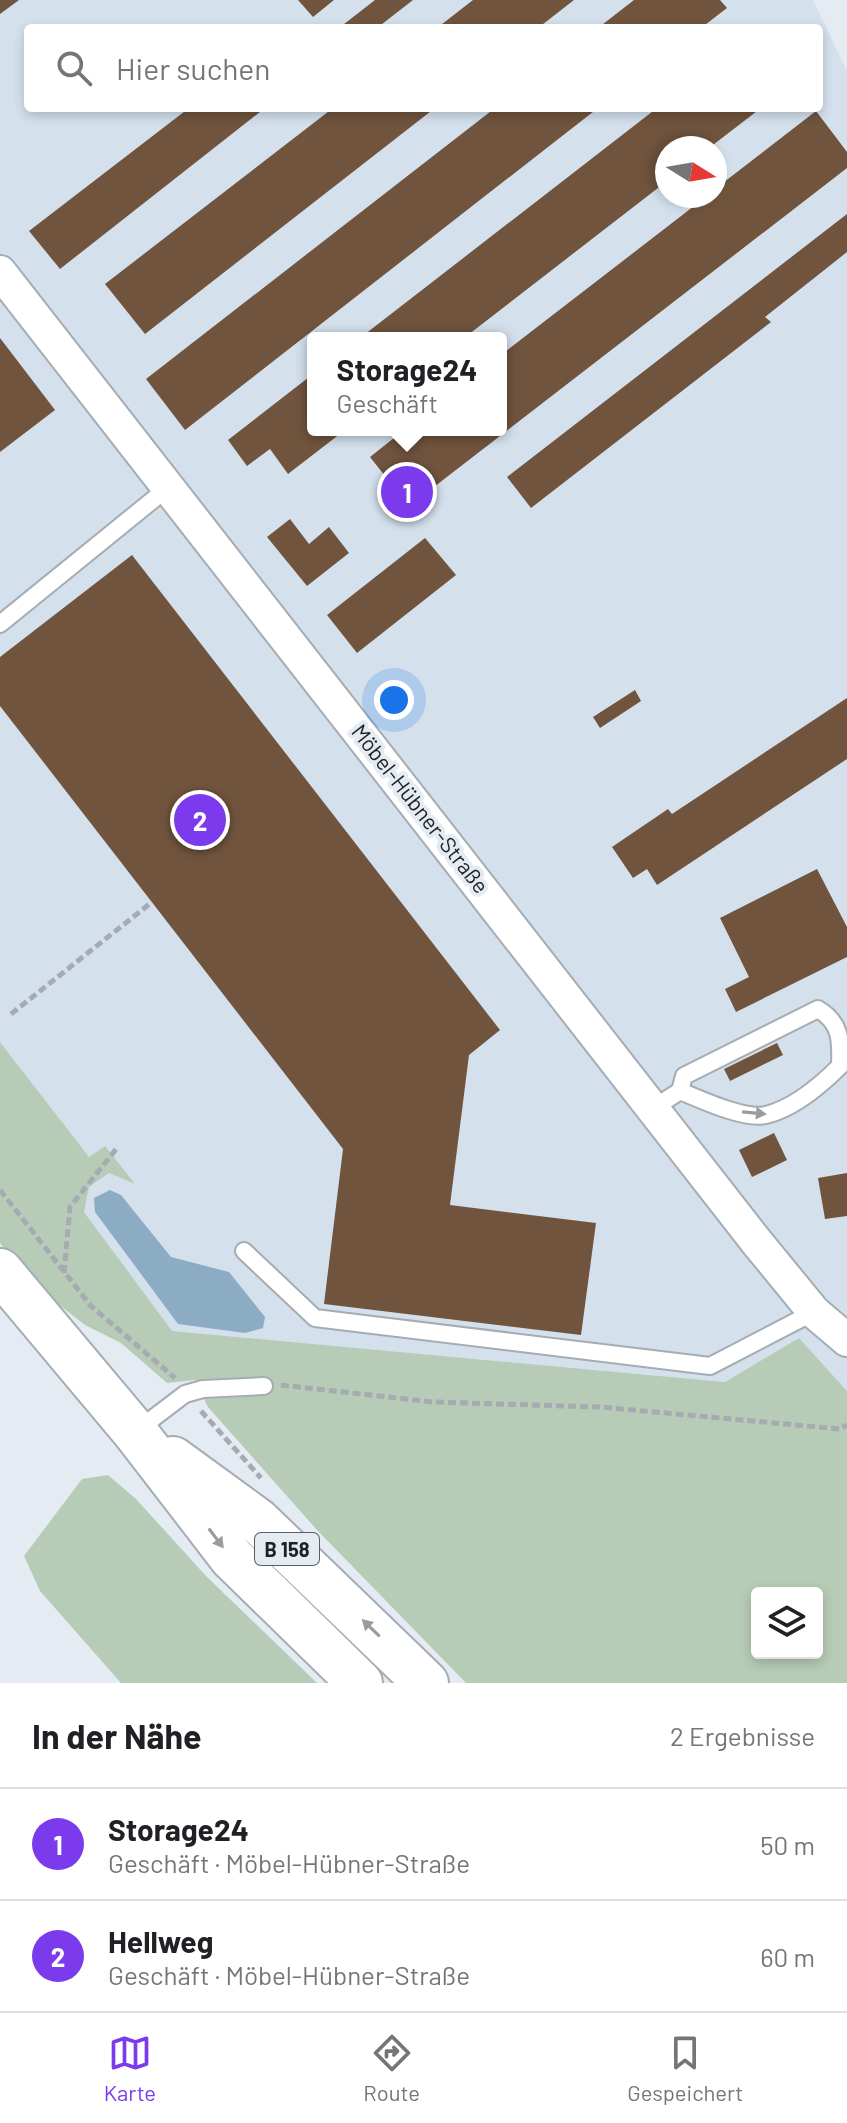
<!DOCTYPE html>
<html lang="de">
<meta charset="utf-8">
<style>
body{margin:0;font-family:Barlow,sans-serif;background:#f2f2f2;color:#202124}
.controls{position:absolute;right:24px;bottom:24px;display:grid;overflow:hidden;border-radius:8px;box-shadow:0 4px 12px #0003}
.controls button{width:72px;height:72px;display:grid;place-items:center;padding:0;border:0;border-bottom:2px solid #e0e0e0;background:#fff;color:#202124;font:40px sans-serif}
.compass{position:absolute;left:655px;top:136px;width:72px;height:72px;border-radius:50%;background:#fff;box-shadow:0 4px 12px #0003;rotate:101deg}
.you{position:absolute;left:394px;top:700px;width:28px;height:28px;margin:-20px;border:6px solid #fff;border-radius:50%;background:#1a73e8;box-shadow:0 0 0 12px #1a73e833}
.badge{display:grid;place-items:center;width:52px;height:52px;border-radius:50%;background:#7c3aed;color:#fff;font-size:26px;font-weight:700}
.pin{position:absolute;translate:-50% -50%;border:4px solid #fff;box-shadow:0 2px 8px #0006}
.popup{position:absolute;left:307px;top:332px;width:200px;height:104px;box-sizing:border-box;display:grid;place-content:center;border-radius:8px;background:#fff;filter:drop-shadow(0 2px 6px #0005);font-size:26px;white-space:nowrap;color:#757577}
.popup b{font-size:30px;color:#202124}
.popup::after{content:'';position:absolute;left:50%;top:100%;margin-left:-16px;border:16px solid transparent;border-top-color:#fff}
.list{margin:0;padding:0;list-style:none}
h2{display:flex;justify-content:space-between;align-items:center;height:104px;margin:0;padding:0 32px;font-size:34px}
h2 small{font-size:26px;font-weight:400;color:#757577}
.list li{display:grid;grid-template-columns:52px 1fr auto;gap:24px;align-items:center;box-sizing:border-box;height:112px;padding:0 32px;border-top:2px solid #e0e0e0}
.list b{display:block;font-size:30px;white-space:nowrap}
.list p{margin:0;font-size:26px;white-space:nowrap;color:#757577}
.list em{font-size:26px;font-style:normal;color:#757577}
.icon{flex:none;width:44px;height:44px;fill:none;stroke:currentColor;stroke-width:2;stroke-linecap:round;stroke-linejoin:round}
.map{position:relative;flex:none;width:847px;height:1683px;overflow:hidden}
.search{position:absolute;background:#fff;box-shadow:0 4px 12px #0003;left:24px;right:24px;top:24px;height:88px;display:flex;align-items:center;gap:20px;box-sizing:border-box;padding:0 28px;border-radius:8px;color:#757577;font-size:30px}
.sheet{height:328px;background:#fff}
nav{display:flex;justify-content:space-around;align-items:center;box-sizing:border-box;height:112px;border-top:2px solid #e0e0e0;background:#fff;font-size:22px;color:#757577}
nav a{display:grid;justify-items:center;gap:4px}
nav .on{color:#7c3aed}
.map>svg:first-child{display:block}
.built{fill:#d4e1ed;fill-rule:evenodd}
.green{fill:#b7ccb7;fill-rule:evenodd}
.water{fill:#8cacc4}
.building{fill:#70543e}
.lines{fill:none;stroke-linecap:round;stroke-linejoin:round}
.lane-casing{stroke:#a5acb2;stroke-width:20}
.street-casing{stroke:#a5acb2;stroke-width:36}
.primary-casing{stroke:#a5acb2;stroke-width:48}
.path{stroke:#a5abb1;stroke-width:5;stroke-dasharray:8 4;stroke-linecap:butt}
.lane{stroke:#fff;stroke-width:16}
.street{stroke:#fff;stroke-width:32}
.primary{stroke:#fff;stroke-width:44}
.oneway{fill:#9a9b9c}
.labels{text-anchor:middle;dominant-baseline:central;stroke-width:8;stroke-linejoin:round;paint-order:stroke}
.shield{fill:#e4ebf2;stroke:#595e61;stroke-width:2}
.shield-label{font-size:20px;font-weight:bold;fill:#1e2123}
.street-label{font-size:22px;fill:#1e2123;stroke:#e4ebf2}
</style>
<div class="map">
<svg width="847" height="1683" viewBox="0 0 847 1683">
<rect width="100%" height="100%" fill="#e4ebf2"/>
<path class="built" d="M0 0H813L847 71V1391L799 1339 725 1382 171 1331 84 1212 88 1187 110 1173 132 1183 89 1158 0 1042ZM28 28H819V108H28ZM667 148H715V196H667ZM313 338H501V430H313Z"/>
<g class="green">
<path d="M0 1042 89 1157 105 1146 135 1184 109 1173 89 1187 84 1212 172 1331 725 1382 799 1338 847 1391V1683H466L317 1530 208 1407 195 1380 167 1383 121 1343 85 1325 31 1283 0 1243ZM757 1593H817V1653H757Z"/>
<path d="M108 1475 136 1499 207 1577 317 1683H121L40 1591 24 1556 82 1479Z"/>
</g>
<path class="water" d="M110 1190 121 1195 171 1257 229 1272 265 1317 263 1328 245 1333 178 1324 95 1212 94 1198Z"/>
<g class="building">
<path d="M0 0H19L0 14Z"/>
<path d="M298 0H334L313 17Z"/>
<path d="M375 0H413L377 28H339Z"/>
<path d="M473 0H574L538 28H437Z"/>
<path d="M634 0H720L727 8 701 28H598Z"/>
<path d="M189 108H265L60 269 29 231Z"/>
<path d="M333 108H435L145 334 105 284Z"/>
<path d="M495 108H598L185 430 146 379Z"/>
<path d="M657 108H761L709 148H667V181L464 338H360Z"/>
<path d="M816 111 847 152V168L430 490 411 465 389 481 370 457 404 430H501V355L707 196H715V189Z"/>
<path d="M847 214V252L765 317 771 322 531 508 507 477Z"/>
<path d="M0 338 55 410 0 452Z"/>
<path d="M313 374V430H345L288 474 270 449 247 466 228 440Z"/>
<path d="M290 519 309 544 329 527 349 553 307 586 267 537Z"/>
<path d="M425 538 456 575 357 653 327 615Z"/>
<path d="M132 555 500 1030 469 1055 450 1205 596 1223 581 1335 324 1304 343 1149 0 706V657Z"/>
<path d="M635 690 641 701 600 728 593 717Z"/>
<path d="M847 698V759L657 885 647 869 633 878 612 847 668 809 672 814Z"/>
<path d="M817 869 847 927V957L736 1012 725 989 749 977 720 918Z"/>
<path d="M777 1043 783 1055 730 1081 724 1069Z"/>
<path d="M774 1133 787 1160 752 1177 739 1150Z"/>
<path d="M847 1173V1216L825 1219 818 1178Z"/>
</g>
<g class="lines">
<g class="lane-casing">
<g id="lane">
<path d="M0 624 170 486"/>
<path d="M652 1109 680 1091 684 1076 818 1009C841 1023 841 1040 840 1066 820 1086 794 1108 766 1115 744 1120 700 1099 680 1091"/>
<path d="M244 1251 315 1318 710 1366 814 1312"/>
<path d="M135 1432 185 1394 203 1389 264 1386"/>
</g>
</g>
<g class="street-casing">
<path id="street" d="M0 272 755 1240 814 1312 847 1340"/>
</g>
<g class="primary-casing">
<g id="primary">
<path d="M0 1271 135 1432 232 1558 360 1683"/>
<path d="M173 1459 258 1521 426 1683"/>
</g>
</g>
<g class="path">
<path d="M11 1014 152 902"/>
<path d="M0 1190 91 1306 175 1378"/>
<path d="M64 1273 70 1207 117 1148"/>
<path d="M281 1385 433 1402 600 1407 840 1429 847 1425"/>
<path d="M201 1411 261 1478"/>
</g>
<use href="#lane" class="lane"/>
<use href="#street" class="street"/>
<use href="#primary" class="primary"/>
</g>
<defs><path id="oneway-solid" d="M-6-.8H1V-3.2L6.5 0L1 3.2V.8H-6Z" transform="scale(2)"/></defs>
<g class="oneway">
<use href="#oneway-solid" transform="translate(754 1113) rotate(5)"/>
<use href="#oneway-solid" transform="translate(216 1538) rotate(53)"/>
<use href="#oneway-solid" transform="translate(371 1628) rotate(-136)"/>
</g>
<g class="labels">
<rect class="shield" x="255" y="1533" width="64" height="32" rx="6"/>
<g class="shield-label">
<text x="287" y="1549">B 158</text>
</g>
<g class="street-label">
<text transform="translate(421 808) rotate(52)">Möbel-Hübner-Straße</text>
</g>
</g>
</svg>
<div class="controls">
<button><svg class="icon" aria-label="layers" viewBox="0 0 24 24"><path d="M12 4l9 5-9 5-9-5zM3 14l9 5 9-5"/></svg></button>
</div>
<svg class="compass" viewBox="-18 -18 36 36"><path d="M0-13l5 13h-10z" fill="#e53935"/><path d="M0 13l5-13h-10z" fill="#757577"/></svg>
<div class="you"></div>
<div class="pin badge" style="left:407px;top:492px">1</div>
<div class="popup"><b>Storage24</b>Geschäft</div>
<div class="pin badge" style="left:200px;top:820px">2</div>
<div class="search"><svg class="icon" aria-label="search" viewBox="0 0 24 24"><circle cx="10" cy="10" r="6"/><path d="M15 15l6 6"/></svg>Hier suchen</div>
</div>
<section class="sheet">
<h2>In der Nähe<small>2 Ergebnisse</small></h2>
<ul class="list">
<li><span class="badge">1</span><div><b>Storage24</b><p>Geschäft · Möbel-Hübner-Straße</p></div><em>50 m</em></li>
<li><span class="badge">2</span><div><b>Hellweg</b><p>Geschäft · Möbel-Hübner-Straße</p></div><em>60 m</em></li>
</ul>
</section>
<nav>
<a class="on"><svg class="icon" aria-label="map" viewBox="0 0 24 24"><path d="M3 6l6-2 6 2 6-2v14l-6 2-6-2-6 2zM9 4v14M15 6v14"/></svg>Karte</a>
<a><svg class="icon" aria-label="directions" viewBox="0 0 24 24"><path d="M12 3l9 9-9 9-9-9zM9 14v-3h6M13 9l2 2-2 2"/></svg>Route</a>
<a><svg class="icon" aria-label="saved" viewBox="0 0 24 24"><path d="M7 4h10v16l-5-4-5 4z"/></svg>Gespeichert</a>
</nav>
